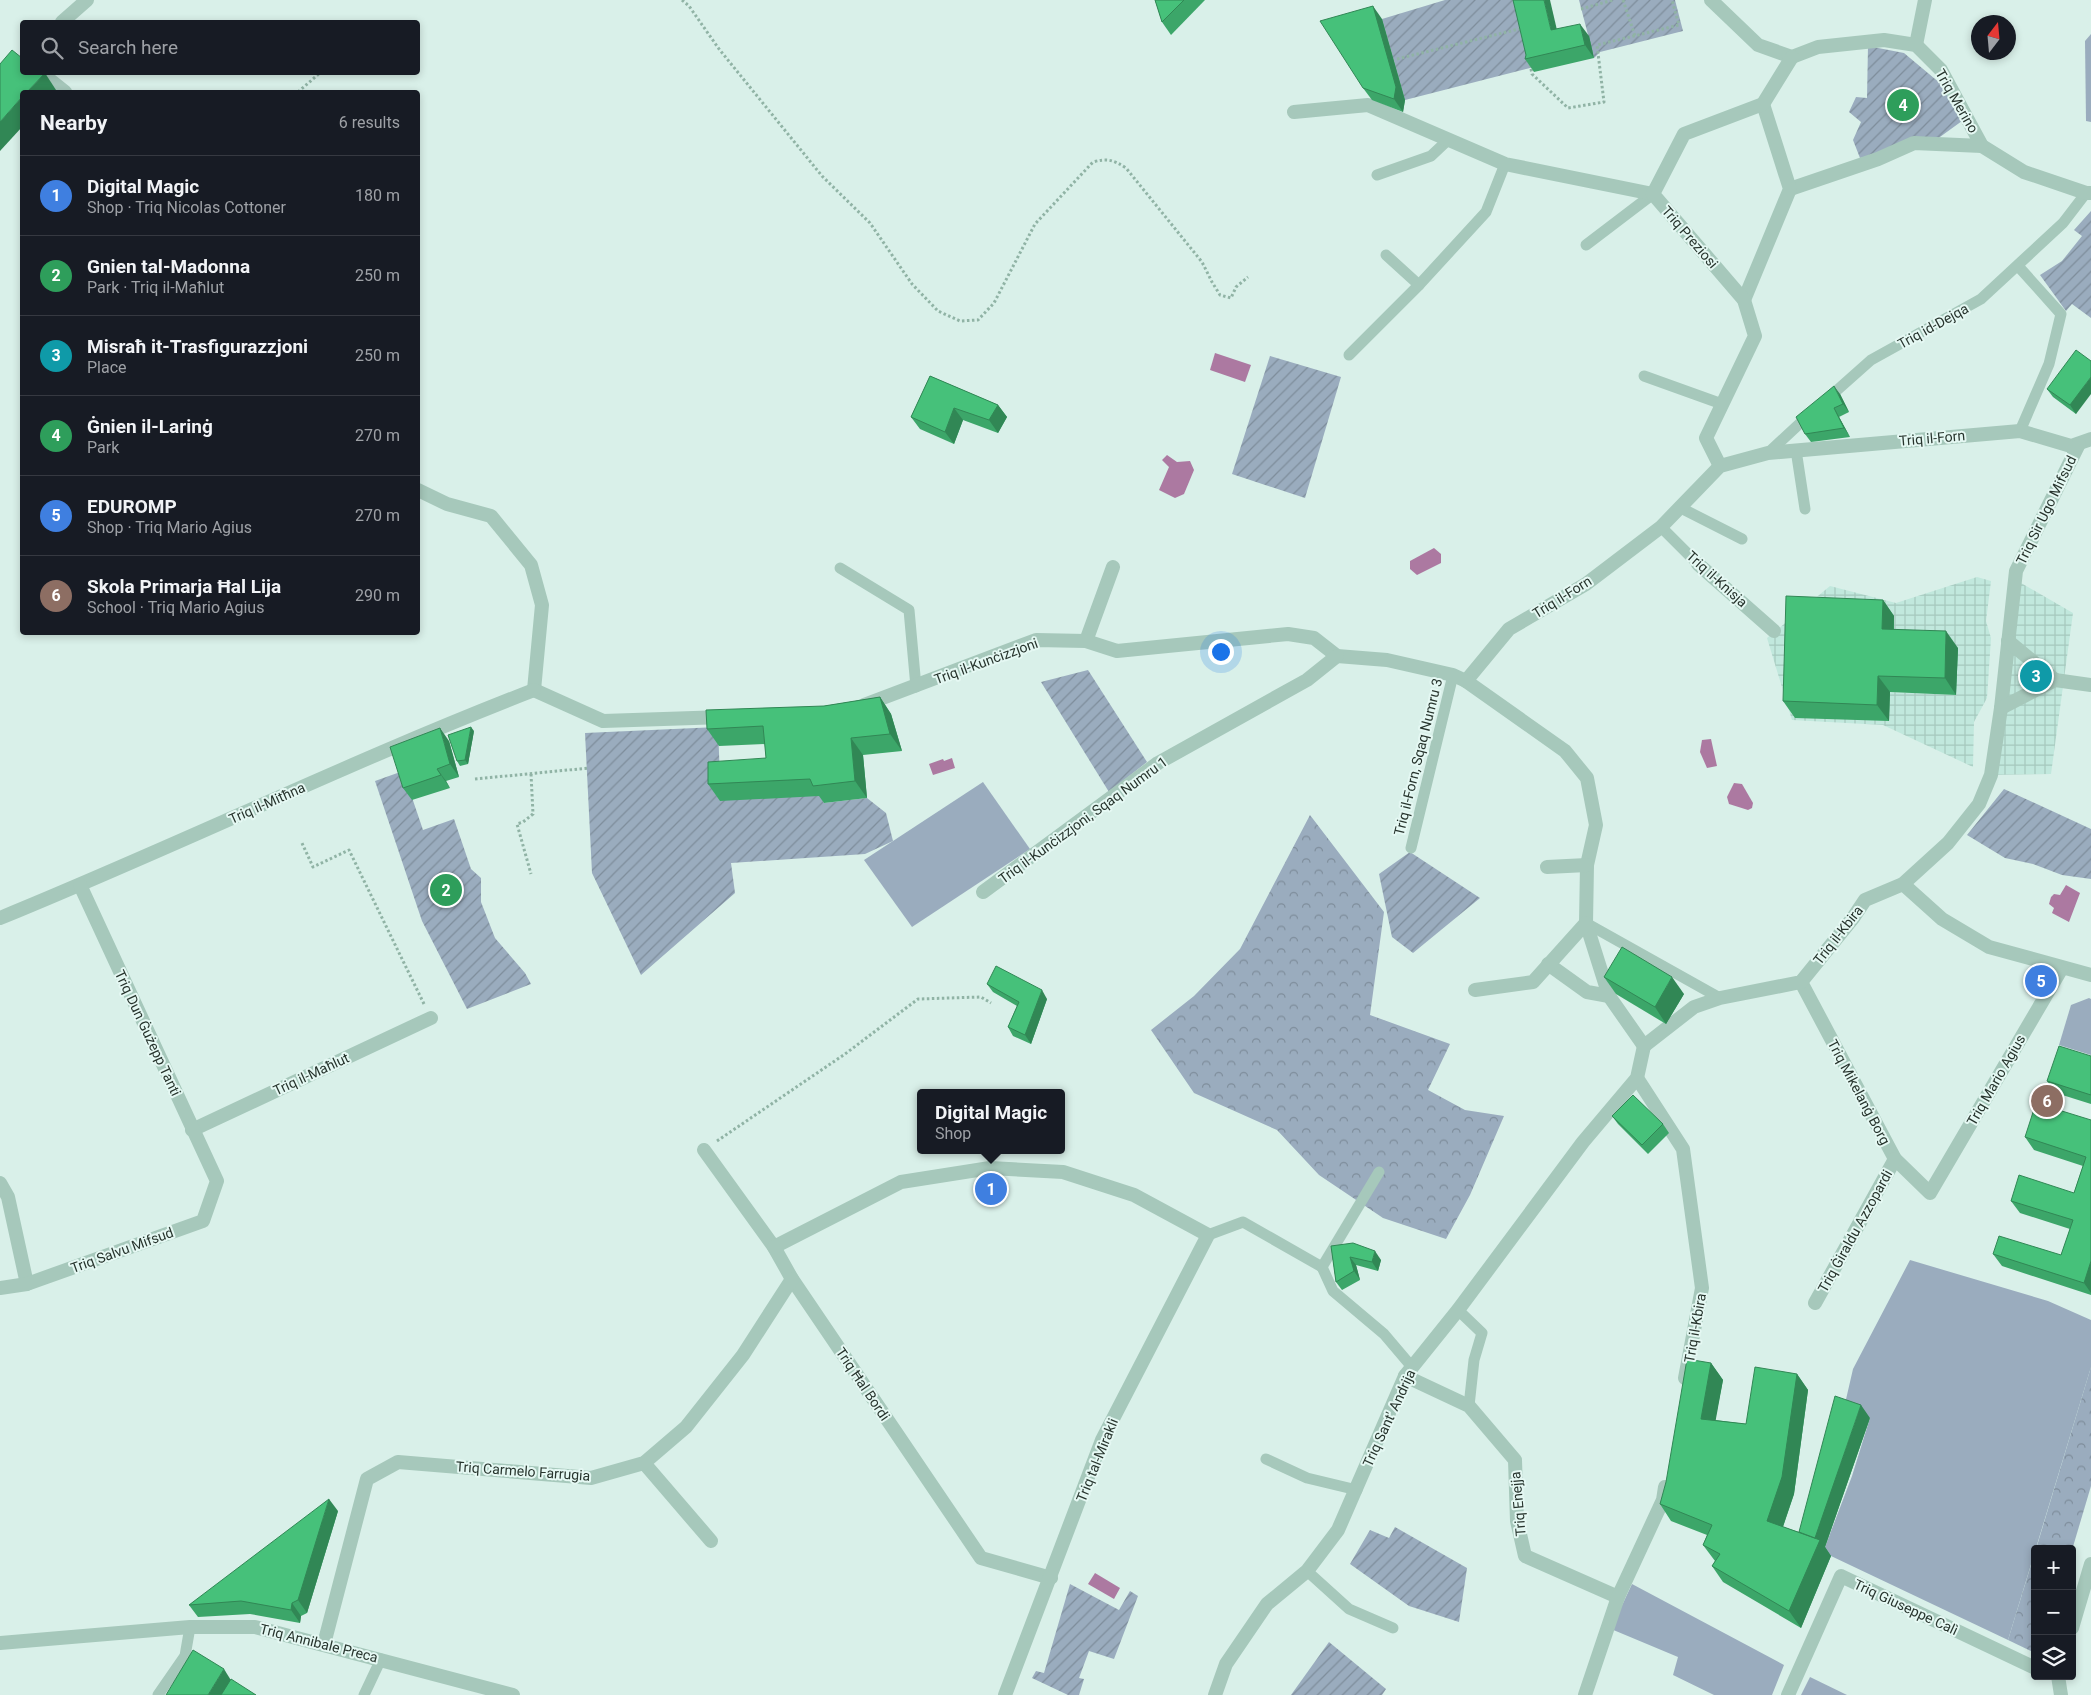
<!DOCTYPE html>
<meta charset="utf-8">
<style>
body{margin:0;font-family:Roboto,sans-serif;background:#20242c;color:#f1f3f6}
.controls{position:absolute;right:15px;bottom:15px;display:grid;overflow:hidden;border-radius:5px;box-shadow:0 2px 8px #0003}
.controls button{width:45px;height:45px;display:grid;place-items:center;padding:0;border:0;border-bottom:1px solid #363941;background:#171b24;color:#f1f3f6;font:25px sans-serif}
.compass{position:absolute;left:1971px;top:15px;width:45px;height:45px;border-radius:50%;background:#171b24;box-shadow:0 2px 8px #0003;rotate:16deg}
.you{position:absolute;left:1220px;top:651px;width:18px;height:18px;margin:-12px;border:4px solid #fff;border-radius:50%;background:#1a73e8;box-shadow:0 0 0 8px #1a73e833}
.badge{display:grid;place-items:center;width:32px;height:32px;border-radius:50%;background:#0f766e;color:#fff;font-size:16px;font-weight:700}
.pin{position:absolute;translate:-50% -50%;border:2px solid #fff;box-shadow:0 1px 5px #0006}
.popup{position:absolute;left:917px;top:1089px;width:148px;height:65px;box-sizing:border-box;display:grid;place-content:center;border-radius:5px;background:#171b24;filter:drop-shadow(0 1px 4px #0005);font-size:16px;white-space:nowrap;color:#9ea1a6}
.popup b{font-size:19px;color:#f1f3f6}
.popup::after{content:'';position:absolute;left:50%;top:100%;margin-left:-10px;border:10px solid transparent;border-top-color:#171b24}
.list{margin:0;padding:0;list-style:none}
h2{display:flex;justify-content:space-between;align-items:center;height:65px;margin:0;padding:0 20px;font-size:21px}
h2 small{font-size:16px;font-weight:400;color:#9ea1a6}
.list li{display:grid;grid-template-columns:32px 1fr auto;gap:15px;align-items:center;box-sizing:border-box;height:80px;padding:0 20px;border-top:1px solid #363941}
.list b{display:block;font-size:19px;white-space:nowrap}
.list p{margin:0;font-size:16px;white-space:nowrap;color:#9ea1a6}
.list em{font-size:16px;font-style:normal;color:#9ea1a6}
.icon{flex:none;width:28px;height:28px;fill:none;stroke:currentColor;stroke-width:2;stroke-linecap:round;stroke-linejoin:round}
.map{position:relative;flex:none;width:2091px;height:1695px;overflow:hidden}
.search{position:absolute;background:#171b24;box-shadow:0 2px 8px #0003;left:20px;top:20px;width:400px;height:55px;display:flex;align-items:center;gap:12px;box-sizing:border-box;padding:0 18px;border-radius:5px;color:#9ea1a6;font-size:19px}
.panel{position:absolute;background:#171b24;box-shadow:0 2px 8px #0003;left:20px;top:90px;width:400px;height:545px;border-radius:5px}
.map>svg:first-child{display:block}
.grass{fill:#9aacbe}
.forest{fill:url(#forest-crowns)}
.garden{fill:url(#garden-furrows)}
.plaza{fill:url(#plaza-grid);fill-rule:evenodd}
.water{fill:#ac79a1}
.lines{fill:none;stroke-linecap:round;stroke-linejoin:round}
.path{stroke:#90b3a5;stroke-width:3;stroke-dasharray:2.5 2.5;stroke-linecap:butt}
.service{stroke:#a6c8bb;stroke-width:11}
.pedestrian{stroke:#a6c8bb;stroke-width:14}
.minor{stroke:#a6c8bb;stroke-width:14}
.tertiary{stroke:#a6c8bb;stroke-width:14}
.wall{fill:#3ca669}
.shaded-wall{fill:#318755}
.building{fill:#46c17a;stroke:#318755}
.labels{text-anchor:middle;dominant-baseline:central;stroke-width:4;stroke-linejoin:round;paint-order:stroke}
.street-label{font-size:14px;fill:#27342d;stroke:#e5f8f3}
</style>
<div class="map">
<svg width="2091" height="1695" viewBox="0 0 2091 1695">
<defs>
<pattern id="forest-crowns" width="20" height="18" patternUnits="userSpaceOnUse" patternTransform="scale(1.25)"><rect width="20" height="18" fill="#9aacbe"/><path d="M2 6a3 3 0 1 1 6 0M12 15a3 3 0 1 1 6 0" fill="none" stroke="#7e8d9b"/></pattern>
<pattern id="garden-furrows" width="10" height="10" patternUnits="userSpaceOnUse" patternTransform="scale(1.25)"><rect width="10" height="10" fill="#9aacbe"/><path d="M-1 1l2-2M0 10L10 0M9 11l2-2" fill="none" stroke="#7e8d9b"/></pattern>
<pattern id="plaza-grid" width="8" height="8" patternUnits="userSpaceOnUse" patternTransform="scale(1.25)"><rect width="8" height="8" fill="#c1e8dd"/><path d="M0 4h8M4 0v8" fill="none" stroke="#a6c8be"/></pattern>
</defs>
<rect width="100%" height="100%" fill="#d9f0e9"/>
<g class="grass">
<path d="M2091 34V122L2086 121 2085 41Z"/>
<path d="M983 782 1030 849 912 927 864 860Z"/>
<path d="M2089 998 2091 999V1055L2059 1045 2071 1005Z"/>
<path d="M1910 1260 2048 1301 2091 1320V1367L2008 1640 1831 1556 1822 1555 1852 1476 1870 1418 1844 1408 1853 1369Z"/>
<path d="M1632 1584 1784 1665 1772 1695H1714L1673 1675 1678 1657 1611 1629Z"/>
<path d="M1810 1677 1847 1695H1801Z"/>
</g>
<g class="forest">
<path d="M1310 815 1384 912 1370 1015 1450 1044 1428 1090 1465 1110 1504 1116 1470 1195 1446 1239 1383 1218 1319 1175 1277 1130 1194 1093 1151 1030 1194 996 1240 949Z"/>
<path d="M2091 1367V1486L2072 1550 2036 1549Z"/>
<path d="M2035 1552V1653L2008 1640Z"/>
</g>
<g class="garden">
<path d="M1445 0H1520L1534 67 1405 100 1382 19Z"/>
<path d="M1579 0H1675L1683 31 1600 52 1594 58Z"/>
<path d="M1868 46 1904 53 1941 84 1962 121 1933 142 1860 158 1853 140 1861 122 1849 112 1856 97 1867 98Z"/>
<path d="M2091 211V318L2072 304 2066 311 2040 275 2062 261 2082 236 2074 230Z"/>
<path d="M1270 356 1341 377 1305 498 1232 474Z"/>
<path d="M1088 670 1147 762 1109 792 1041 682Z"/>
<path d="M718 727 720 779 821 796 824 803 867 798 886 813 893 841 865 854 731 863 735 893 641 975 592 873 585 733Z"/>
<path d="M403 771 423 830 454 819 471 869 481 878V902L495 938 525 973 531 984 467 1009 422 921 375 781Z"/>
<path d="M2004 789 2091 829V879L2062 875 2033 864 2005 858 1967 835Z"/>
<path d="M1410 852 1480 898 1413 953 1392 937 1379 874Z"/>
<path d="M1395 1527 1467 1568 1459 1622 1409 1606 1350 1564 1370 1530 1389 1538Z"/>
<path d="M1070 1584 1119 1610 1130 1591 1138 1596 1114 1659 1089 1651 1079 1678 1084 1679 1079 1695H1068L1032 1678 1036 1671 1044 1673Z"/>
<path d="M1329 1642 1386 1689 1382 1695H1291Z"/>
</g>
<g class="plaza">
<path d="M1977 577 1991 581 1986 621 1991 638 1987 698 1974 722 1973 767 1883 725 1792 720 1767 638 1830 586 1896 603ZM1798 613 1956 695 1890 692 1889 721Z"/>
<path d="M2021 583 2073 613 2051 774 1991 775Z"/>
</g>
<g class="water">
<path d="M1215 353 1251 365 1245 382 1210 370Z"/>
<path d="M1167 455 1177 462 1190 461 1194 470 1184 494 1175 498 1159 490 1169 467 1162 460Z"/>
<path d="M1434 548 1441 554V563L1417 575 1410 569V561Z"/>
<path d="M1711 739 1717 766 1707 768 1700 752 1702 740Z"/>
<path d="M952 758 955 768 933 775 929 764 943 759 944 761Z"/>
<path d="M1734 783 1742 784 1753 803 1752 808 1748 810 1729 804 1727 797Z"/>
<path d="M2066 885 2080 893 2069 922 2052 913 2054 908 2049 904 2051 897 2054 894 2060 895Z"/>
<path d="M1095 1573 1120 1588 1114 1599 1088 1584Z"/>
</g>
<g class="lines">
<g class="path">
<path d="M682 0 689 6 719 49 822 176 870 223 912 284 938 311 960 321 978 320 994 303 1035 224 1093 162C1107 158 1114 160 1126 168L1202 262 1212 282 1220 295 1231 298 1236 287 1248 277"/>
<path d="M1623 0 1635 36"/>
<path d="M1581 9 1613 0"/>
<path d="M1397 59 1523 28"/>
<path d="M1530 64 1532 74 1568 108 1604 102 1597 45 1679 25 1672 0"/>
<path d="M298 92 321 72"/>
<path d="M531 774 533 814 523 822 517 824 531 874"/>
<path d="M475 779 589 768"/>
<path d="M302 843 313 867 349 850 424 1004"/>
<path d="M717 1141 845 1054 918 999 981 997 991 1003"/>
</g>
<g class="service">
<path d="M1377 175 1431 156 1449 139"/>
<path d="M1586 245 1653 194"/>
<path d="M1386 255 1419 285"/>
<path d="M2018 266 2061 314 2049 364 2020 431"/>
<path d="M1349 355 1419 285 1486 212 1505 164"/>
<path d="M1644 376 1722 404"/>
<path d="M1826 400 1871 360 1981 299 2063 223 2086 193"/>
<path d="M1796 450 1805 509"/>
<path d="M1768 453 1810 414"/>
<path d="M1679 507 1742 539"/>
<path d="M1661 527 1698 564"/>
<path d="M840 568 909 610 916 687"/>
<path d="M1411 848 1453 675"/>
<path d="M1586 923 1720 998"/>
<path d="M1208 1235 1243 1222 1322 1267"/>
<path d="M1322 1267 1333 1291 1384 1334 1412 1367"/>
<path d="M1322 1267 1379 1172"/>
<path d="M1458 1310 1482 1333 1474 1360 1469 1406"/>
<path d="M1266 1459 1307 1478 1357 1490"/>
<path d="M1307 1571 1349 1609 1393 1628"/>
<path d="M158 1695 185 1656 190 1627"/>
<path d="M364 1695 381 1659"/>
</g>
<path class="pedestrian" d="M1698 564 1774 631"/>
<g class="minor">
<path d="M1711 0 1758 45 1792 57"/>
<path d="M62 22 87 0"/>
<path d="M1916 45 1925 0"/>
<path d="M1792 57 1818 47 1884 40 1916 45 1941 70 1982 146 2024 172 2086 193H2091"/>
<path d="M40 72 65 92"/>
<path d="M1294 112 1368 105 1505 164 1653 194"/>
<path d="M1790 189 1878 159 1914 143 1982 146"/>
<path d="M1744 300 1790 189 1763 104"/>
<path d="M1720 466 1706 438 1755 336 1744 300 1653 194 1684 134 1763 104 1792 57"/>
<path d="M418 490 447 504 491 516 531 565 542 605 534 690"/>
<path d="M1086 641 1113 567"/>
<path d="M1466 681 1509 629 1586 584 1661 527 1720 466 1768 453 2020 431 2071 446 2091 439"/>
<path d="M534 690 603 721 724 717"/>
<path d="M864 705 1036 640 1086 641 1117 651 1288 634 1314 638 1337 656 1387 660 1453 675 1466 681 1565 751 1587 778 1596 825 1587 865 1586 923 1609 996 1644 1046"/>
<path d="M1547 867 1587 865"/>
<path d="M1903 884 1942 919 1989 947 2091 975"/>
<path d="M983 892 1158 763 1307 680 1337 656"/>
<path d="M0 918C179 845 353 760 534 690"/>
<path d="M1548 964 1587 992 1609 996"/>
<path d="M1801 982 1895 1159 1930 1193 2062 968"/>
<path d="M1475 990 1533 982 1586 923"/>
<path d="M1644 1046 1694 1007 1720 998 1801 982 1853 918 1865 900 1903 884 1948 843 1979 804 1991 775 2001 708 2016 571 2079 444"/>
<path d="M1637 1078 1683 1149 1702 1288 1685 1378"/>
<path d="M192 1130 431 1018"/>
<path d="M704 1150 774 1247 792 1279 981 1558 1051 1578"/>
<path d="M0 1183 8 1197 27 1284"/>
<path d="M774 1247 901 1182 990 1168 1063 1172 1134 1195 1208 1235 1102 1440 1005 1695"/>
<path d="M0 1288 27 1284 203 1221 217 1181 80 885"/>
<path d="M1815 1303 1895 1159"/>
<path d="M1405 1376 1469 1406 1515 1460 1517 1521 1525 1556 1618 1597"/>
<path d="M644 1463 711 1541"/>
<path d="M2072 1628 2091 1564"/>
<path d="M0 1643 190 1627H255L513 1695"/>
<path d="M324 1644 367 1479 398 1462 591 1478 644 1463 686 1427 743 1355 792 1279"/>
<path d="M2058 1676 2061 1695"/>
<path d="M1215 1695 1226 1664 1267 1604 1307 1571 1338 1530 1405 1376 1458 1310 1583 1142 1637 1078 1644 1046"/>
<path d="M1585 1695 1618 1597 1663 1500 1665 1487"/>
<path d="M1788 1695 1841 1576 2035 1668"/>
</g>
<g class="tertiary">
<path d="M2008 641 2055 680"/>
<path d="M2055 680 2091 685"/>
<path d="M2001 708 2055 680"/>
</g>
</g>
<g class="wall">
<path d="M1155 0H1205L1171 35 1162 22Z"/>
<path d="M1382 19 1405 100 1403 112 1372 100 1363 88Z"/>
<path d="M1557 29 1589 36 1594 58 1534 72 1525 59Z"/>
<path d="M2091 361 2076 414 2053 397 2047 389Z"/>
<path d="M930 376 998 405 1007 417 998 433 963 420 954 444 920 429 911 417Z"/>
<path d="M1840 394 1849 412 1839 417 1850 437 1811 442 1805 434Z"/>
<path d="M1883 600 1894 616V629L1958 648 1956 695 1890 692 1889 721 1795 718 1783 701Z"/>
<path d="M880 697 891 714 902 751 863 755 867 798 824 803 819 796 720 801 708 784 766 758 765 744 719 746 707 729 824 706Z"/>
<path d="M474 731 468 764 460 766 457 761Z"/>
<path d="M449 741 459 777 446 781 450 788 412 800 403 788Z"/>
<path d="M1604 977 1684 994 1666 1024 1616 994Z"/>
<path d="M987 984 1047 999 1031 1044 1013 1036 1008 1027 1017 1006 993 992Z"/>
<path d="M2091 1056V1104L2056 1093 2047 1081Z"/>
<path d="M1612 1116 1663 1124 1669 1133 1648 1154 1618 1124Z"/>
<path d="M2091 1120V1295L2002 1266 1993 1254 2061 1255 2070 1229 2020 1213 2011 1201 2074 1193 2083 1166 2034 1150 2025 1137Z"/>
<path d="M1331 1246 1381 1260 1378 1271 1356 1265 1360 1280 1342 1290 1336 1282Z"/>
<path d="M1711 1363 1723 1380 1715 1420 1746 1424 1797 1374 1808 1390 1794 1494 1783 1527 1799 1532 1870 1418 1825 1547 1831 1556 1801 1628 1723 1582 1712 1566 1715 1561 1703 1545 1707 1535 1671 1521 1660 1504Z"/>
<path d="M338 1511 307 1613 301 1616 300 1623 250 1614 198 1617 189 1605Z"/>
</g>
<g class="shaded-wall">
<path d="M1544 0H1550L1560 43 1551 30Z"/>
<path d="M1373 6 1382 19 1405 100 1403 112 1394 99Z"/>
<path d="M1580 24 1589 36 1594 58 1585 45Z"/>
<path d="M45 73 56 90 54 92H27Z"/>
<path d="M22 97V127L0 151V122Z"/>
<path d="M2091 377V394L2076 414 2070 405Z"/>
<path d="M1834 386 1840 394 1849 412 1843 404Z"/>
<path d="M998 405 1007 417 998 433 989 420Z"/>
<path d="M954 408 963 420 954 444 945 432Z"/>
<path d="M1834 408 1839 417 1850 437 1844 428Z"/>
<path d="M1883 600 1894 616 1893 645 1882 629Z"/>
<path d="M1946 631 1958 648 1956 695 1945 678Z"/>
<path d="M1878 676 1890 692 1889 721 1877 705Z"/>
<path d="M880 697 891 714 902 751 890 734Z"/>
<path d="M471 727 474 731 468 764 465 760Z"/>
<path d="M440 728 449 741 459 777 450 764Z"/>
<path d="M851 738 863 755 867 798 855 781Z"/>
<path d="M437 769 446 781 450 788 441 775Z"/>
<path d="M1672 977 1684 994 1666 1024 1655 1007Z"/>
<path d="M1042 990 1047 999 1031 1044 1025 1035Z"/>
<path d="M1375 1251 1381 1260 1378 1271 1372 1262Z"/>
<path d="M1350 1257 1356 1265 1360 1280 1354 1271Z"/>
<path d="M2091 1261V1293L2084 1283Z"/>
<path d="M1711 1363 1723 1380 1713 1435 1701 1419Z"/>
<path d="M1797 1374 1808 1390 1794 1494 1779 1538 1767 1521Z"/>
<path d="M1861 1405 1870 1418 1825 1547 1831 1556 1801 1628 1789 1611Z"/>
<path d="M329 1499 338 1511 307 1613 298 1600Z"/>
<path d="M292 1603 301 1616 300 1623 291 1610Z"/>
<path d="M224 1669 232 1682 224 1695H208Z"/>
</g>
<g class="building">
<path d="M1155 0H1184L1162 22Z"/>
<path d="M1513 0H1544L1551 30 1580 24 1585 45 1525 59 1526 55Z"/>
<path d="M1373 6 1396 87 1394 99 1363 88 1320 21Z"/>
<path d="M12 50 22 58V72H44L45 73 27 92H22V97L0 122V64Z"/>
<path d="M2076 350 2091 361V377L2070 405 2047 389Z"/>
<path d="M930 376 998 405 989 420 954 408 945 432 911 417Z"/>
<path d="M1834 386 1843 404 1834 408 1844 428 1805 434 1796 417Z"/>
<path d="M1786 596 1883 600 1882 629 1946 631 1945 678 1878 676 1877 705 1783 701Z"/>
<path d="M880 697 890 734 851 738 855 781 813 786 810 779 708 784V762L766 758 763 726 707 729 706 710 824 706Z"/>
<path d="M471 727 465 760 457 761 448 735Z"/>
<path d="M440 728 450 764 437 769 441 775 403 788 390 747Z"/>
<path d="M1622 947 1672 977 1655 1007 1604 977Z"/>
<path d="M996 966 1042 990 1025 1035 1008 1027 1019 1002 987 984Z"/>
<path d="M2059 1046 2091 1056V1095L2047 1081Z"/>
<path d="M1633 1095 1663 1124 1642 1145 1612 1116Z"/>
<path d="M2036 1103 2091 1120V1261L2084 1283 1993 1254 1999 1236 2061 1255 2073 1220 2011 1201 2019 1175 2074 1193 2086 1157 2025 1137Z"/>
<path d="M1353 1243 1375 1251 1372 1262 1350 1257 1354 1271 1336 1282 1331 1246Z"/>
<path d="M1687 1359 1711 1363 1701 1419 1746 1424 1755 1367 1797 1374 1782 1477 1767 1521 1820 1540 1789 1611 1712 1566 1720 1554 1703 1545 1712 1525 1660 1504 1666 1482Z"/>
<path d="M1835 1396 1861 1405 1815 1538 1799 1532Z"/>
<path d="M329 1499 298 1600 292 1603 291 1610 241 1601 189 1605Z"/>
<path d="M193 1650 224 1669 208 1695H166Z"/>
<path d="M231 1679 256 1695H221Z"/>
</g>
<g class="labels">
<g class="street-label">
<text transform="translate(1957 101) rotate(60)">Triq Merino</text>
<text transform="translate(1690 237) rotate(49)">Triq Preziosi</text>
<text transform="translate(1933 326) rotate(-29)">Triq id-Dejqa</text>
<text transform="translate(1932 438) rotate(-5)">Triq il-Forn</text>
<text transform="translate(2046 510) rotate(-64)">Triq Sir Ugo Mifsud</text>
<text transform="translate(1717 579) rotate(42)">Triq il-Knisja</text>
<text transform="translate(1562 597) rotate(-32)">Triq il-Forn</text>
<text transform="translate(986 661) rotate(-20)">Triq il-Kunċizzjoni</text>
<text transform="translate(1418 757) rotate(-76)">Triq il-Forn, Sqaq Numru 3</text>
<text transform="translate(267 803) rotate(-24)">Triq il-Mitħna</text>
<text transform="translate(1083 820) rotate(-36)">Triq il-Kunċizzjoni, Sqaq Numru 1</text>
<text transform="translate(1838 935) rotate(-52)">Triq il-Kbira</text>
<text transform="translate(148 1033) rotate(65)">Triq Dun Ġużepp Tanti</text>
<text transform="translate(311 1074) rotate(-25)">Triq il-Maħlut</text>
<text transform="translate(1996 1080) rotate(-60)">Triq Mario Agius</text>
<text transform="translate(1859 1092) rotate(62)">Triq Mikelanġ Borg</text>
<text transform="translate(1855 1231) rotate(-61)">Triq Ġiraldu Azzopardi</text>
<text transform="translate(122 1250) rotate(-20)">Triq Salvu Mifsud</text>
<text transform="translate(1695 1328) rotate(-80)">Triq il-Kbira</text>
<text transform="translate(863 1384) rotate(56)">Triq Ħal Bordi</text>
<text transform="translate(1389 1418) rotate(-65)">Triq Sant' Andrija</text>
<text transform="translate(1097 1460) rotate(-68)">Triq tal-Mirakli</text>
<text transform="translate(523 1471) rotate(4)">Triq Carmelo Farrugia</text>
<text transform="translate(1518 1504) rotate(-95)">Triq Enejja</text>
<text transform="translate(1906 1607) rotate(25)">Triq Giuseppe Calì</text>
<text transform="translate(319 1643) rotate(14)">Triq Annibale Preca</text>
</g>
</g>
</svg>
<div class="controls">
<button>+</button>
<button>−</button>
<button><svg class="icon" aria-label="layers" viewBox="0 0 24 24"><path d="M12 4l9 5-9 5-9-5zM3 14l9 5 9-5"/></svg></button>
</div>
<svg class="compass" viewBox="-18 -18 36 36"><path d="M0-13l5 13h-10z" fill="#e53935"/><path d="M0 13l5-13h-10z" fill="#9ea1a6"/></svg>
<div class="you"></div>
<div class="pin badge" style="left:991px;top:1189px;background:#3f7fe0">1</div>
<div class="popup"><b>Digital Magic</b>Shop</div>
<div class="pin badge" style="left:446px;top:890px;background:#2e9e5b">2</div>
<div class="pin badge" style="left:2036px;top:676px;background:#0f9aa8">3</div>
<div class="pin badge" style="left:1903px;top:105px;background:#2e9e5b">4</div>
<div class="pin badge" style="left:2041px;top:981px;background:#3f7fe0">5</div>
<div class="pin badge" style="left:2047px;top:1101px;background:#8d6e63">6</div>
<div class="search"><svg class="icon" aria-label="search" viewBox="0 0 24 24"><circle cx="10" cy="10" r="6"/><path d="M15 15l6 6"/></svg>Search here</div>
<section class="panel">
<h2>Nearby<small>6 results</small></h2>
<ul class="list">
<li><span class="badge" style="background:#3f7fe0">1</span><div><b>Digital Magic</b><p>Shop · Triq Nicolas Cottoner</p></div><em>180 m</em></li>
<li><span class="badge" style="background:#2e9e5b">2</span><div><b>Gnien tal-Madonna</b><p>Park · Triq il-Maħlut</p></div><em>250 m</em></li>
<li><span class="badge" style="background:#0f9aa8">3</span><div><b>Misraħ it-Trasfigurazzjoni</b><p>Place</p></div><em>250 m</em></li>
<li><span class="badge" style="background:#2e9e5b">4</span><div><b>Ġnien il-Larinġ</b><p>Park</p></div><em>270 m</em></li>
<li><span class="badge" style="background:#3f7fe0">5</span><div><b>EDUROMP</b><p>Shop · Triq Mario Agius</p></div><em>270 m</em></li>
<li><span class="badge" style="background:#8d6e63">6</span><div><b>Skola Primarja Ħal Lija</b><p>School · Triq Mario Agius</p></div><em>290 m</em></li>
</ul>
</section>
</div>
